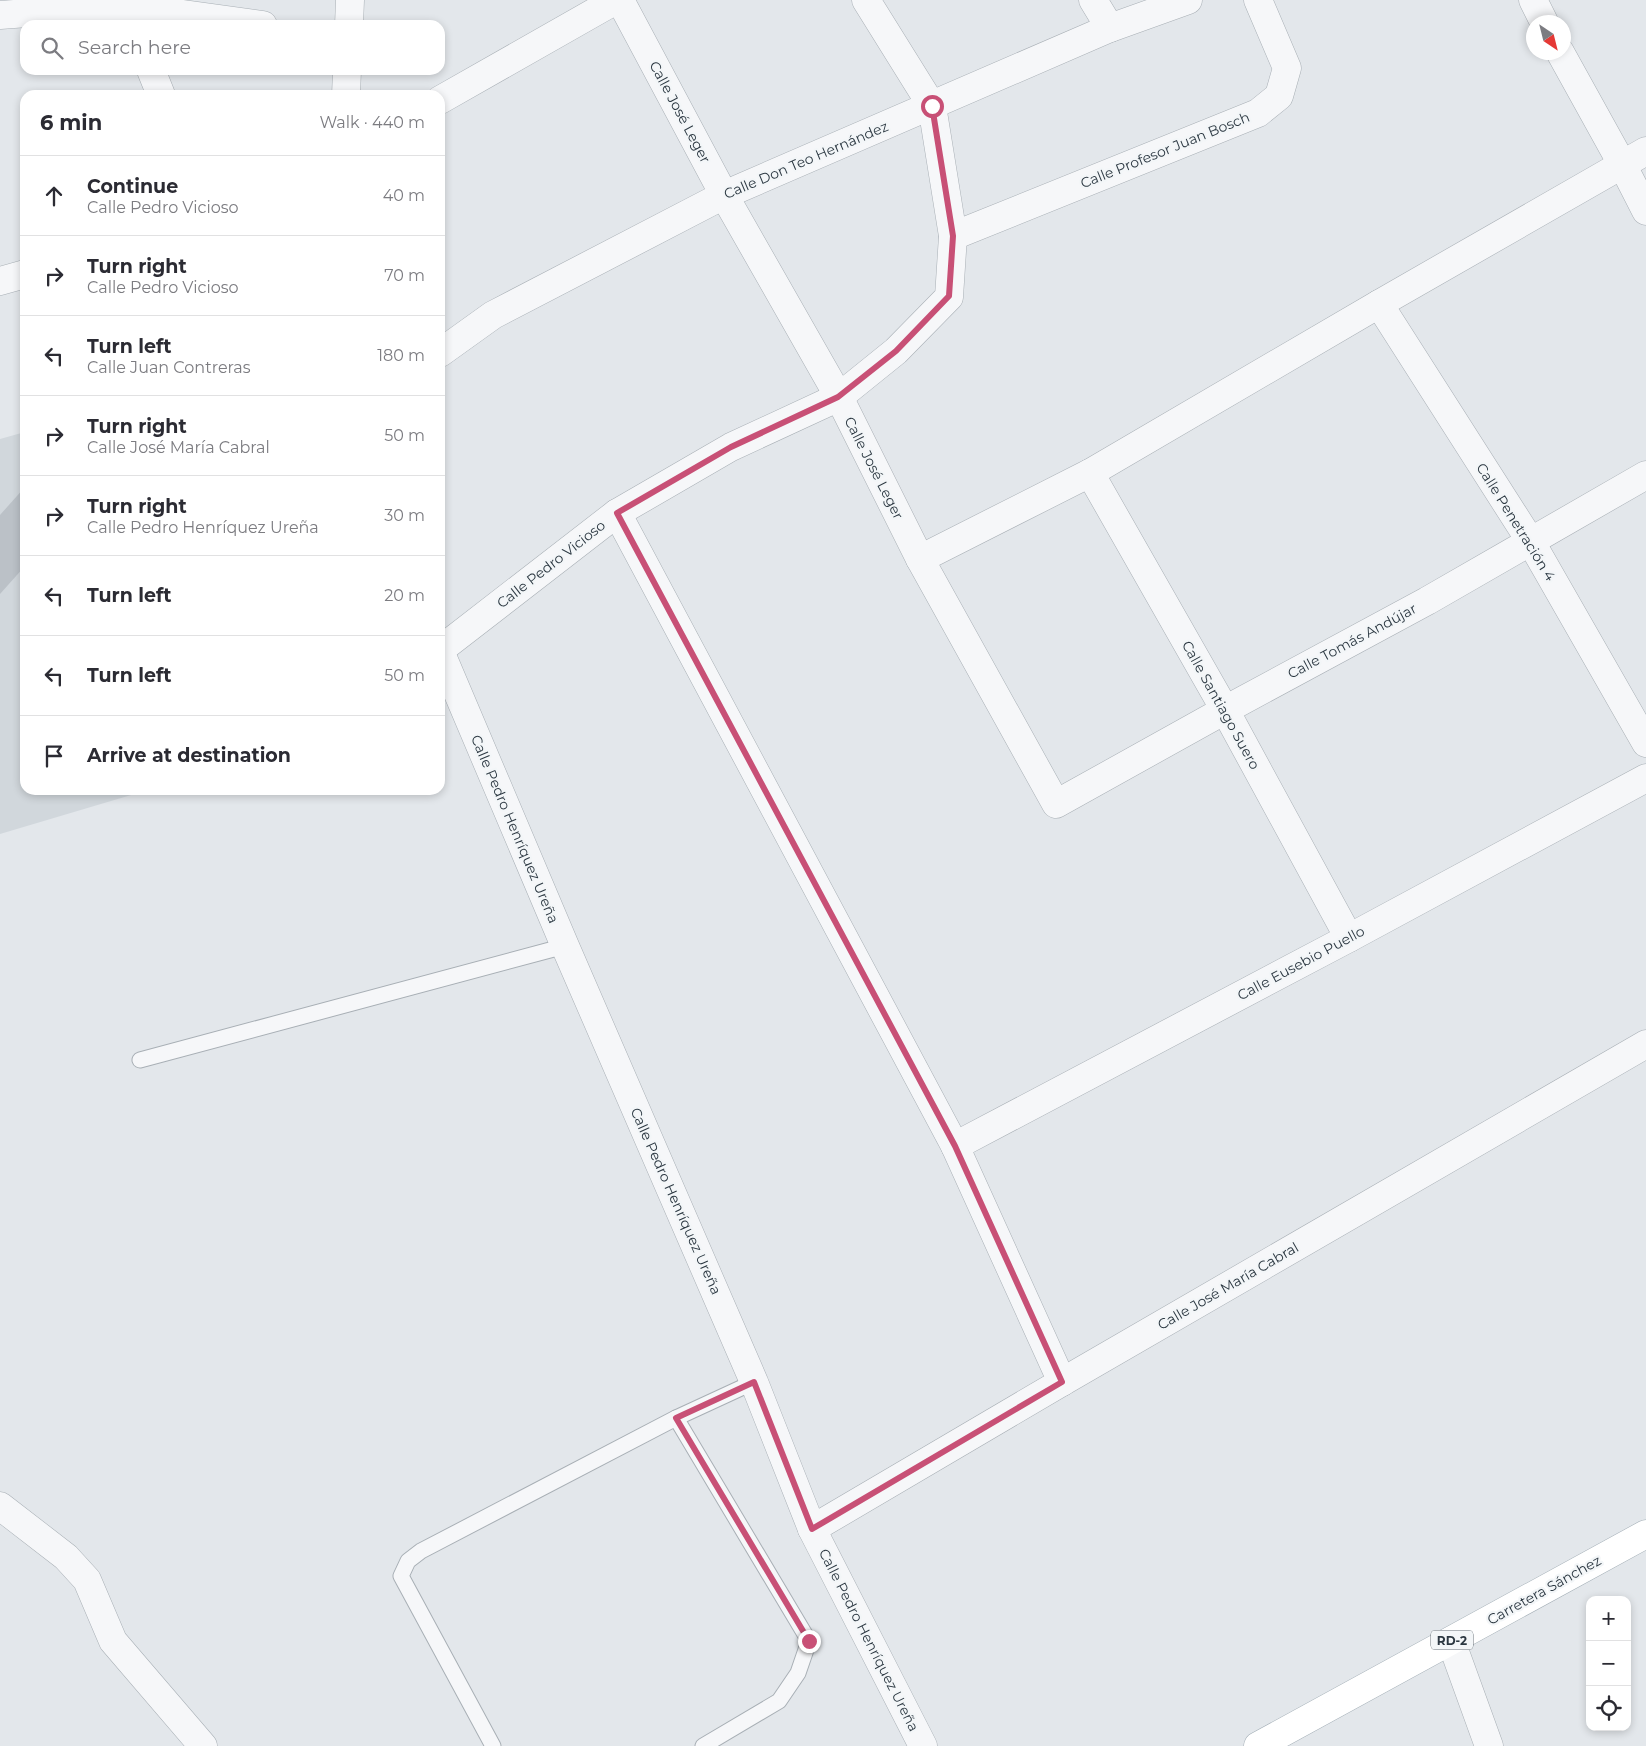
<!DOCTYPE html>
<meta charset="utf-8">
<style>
body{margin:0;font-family:Montserrat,sans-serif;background:#f7f7f7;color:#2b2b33}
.controls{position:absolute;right:15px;bottom:15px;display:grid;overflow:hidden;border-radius:10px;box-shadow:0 2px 8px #0003}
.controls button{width:45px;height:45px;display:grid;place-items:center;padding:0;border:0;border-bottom:1px solid #e1e1e2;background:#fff;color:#2b2b33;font:25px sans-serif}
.compass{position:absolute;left:1526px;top:15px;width:45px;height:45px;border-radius:50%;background:#fff;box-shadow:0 2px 8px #0003;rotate:145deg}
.stop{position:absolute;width:15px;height:15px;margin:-11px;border:4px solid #c85076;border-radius:50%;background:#fff}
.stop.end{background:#c85076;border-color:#fff;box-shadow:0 1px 5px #0008}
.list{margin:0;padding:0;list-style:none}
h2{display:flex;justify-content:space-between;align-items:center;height:65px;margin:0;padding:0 20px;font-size:21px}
h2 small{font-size:16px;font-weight:400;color:#7c7c81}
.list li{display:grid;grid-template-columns:32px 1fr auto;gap:15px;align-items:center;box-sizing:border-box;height:80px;padding:0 20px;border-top:1px solid #e1e1e2}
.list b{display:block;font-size:19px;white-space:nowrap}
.list p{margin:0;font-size:16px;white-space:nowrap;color:#7c7c81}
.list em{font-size:16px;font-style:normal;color:#7c7c81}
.icon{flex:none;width:28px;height:28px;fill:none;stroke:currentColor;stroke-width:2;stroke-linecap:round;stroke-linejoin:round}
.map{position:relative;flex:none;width:1646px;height:1746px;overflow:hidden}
.search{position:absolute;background:#fff;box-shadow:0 2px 8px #0003;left:20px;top:20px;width:425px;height:55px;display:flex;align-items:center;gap:12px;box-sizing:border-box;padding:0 18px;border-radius:15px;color:#7c7c81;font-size:19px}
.panel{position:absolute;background:#fff;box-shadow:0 2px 8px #0003;left:20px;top:90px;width:425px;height:705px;border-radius:15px}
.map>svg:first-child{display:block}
.built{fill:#d1d7dc}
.building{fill:#bbc1c7}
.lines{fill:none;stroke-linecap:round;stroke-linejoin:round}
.lane-casing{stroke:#a8afb5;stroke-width:17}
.street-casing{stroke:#a8afb5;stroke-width:29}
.primary-casing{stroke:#a3aeb6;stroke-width:29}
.lane{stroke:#f6f7f9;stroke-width:15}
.street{stroke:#f6f7f9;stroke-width:28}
.primary{stroke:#fff;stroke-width:28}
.route{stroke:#c85076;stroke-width:6}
.labels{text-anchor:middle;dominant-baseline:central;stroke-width:4.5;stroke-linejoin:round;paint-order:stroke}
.shield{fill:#f3f6f8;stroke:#687179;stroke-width:1}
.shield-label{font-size:12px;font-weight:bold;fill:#2c3842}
.street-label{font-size:14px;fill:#2c3842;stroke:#f3f6f8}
</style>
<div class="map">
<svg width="1646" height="1746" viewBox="0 0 1646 1746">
<rect width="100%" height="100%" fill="#e3e7eb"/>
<path class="built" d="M25 432V790H148L0 834V439Z"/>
<path class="building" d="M25 487V566L0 594V515Z"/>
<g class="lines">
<g class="lane-casing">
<g id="lane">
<path d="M140 1060 565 946"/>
<path d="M676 1418 809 1641 798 1673 779 1701 703 1746"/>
<path d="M493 1746 401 1576 408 1561 421 1551 676 1418 754 1382"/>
</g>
</g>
<g class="street-casing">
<g id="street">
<path d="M620 0 724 195 839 397 920 559 1056 804 1225 710 1427 601 1646 475"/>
<path d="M1093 0 1110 28"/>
<path d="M1533 0 1544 22"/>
<path d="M0 15 124 6 263 25"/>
<path d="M349 25 350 0"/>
<path d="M1560 52 1622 164 1646 211"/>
<path d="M151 70 161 95"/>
<path d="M346 95 347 70"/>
<path d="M440 100 616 0"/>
<path d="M953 236 1258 113 1279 96 1287 68 1258 0"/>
<path d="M0 281 25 274"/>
<path d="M1379 304 1531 542 1646 743"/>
<path d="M440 353 493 315 724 195 1110 28 1188 0"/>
<path d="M1090 473 1225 710 1349 938"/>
<path d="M617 513 955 1146 1062 1382"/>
<path d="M920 559 1090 473 1379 304 1646 151"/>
<path d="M440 650 617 513 731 447 839 397 896 351 949 297 953 236 932 106 866 0"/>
<path d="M440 651 565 946 754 1382 812 1529 923 1746"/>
<path d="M955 1146 1349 938 1646 778"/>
<path d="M0 1506 66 1557 87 1580 113 1641 203 1746"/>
<path d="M812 1529 1062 1382 1646 1044"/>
<path d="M1451 1641 1489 1746"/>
</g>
</g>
<g class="primary-casing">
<path id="primary" d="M1258 1746 1646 1534"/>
</g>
<use href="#lane" class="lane"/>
<use href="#street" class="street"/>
<use href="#primary" class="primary"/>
</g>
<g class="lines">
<path class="route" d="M809 1641 676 1418 754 1382 812 1529 1062 1382 955 1146 617 513 731 447 838 397 896 351 949 296 953 236 932 106"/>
</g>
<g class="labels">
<rect class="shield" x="1431" y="1630.5" width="42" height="19" rx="4"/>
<g class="shield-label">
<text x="1452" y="1640">RD-2</text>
</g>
<g class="street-label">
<text transform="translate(680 112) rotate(62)">Calle José Leger</text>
<text transform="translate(1165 150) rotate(-22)">Calle Profesor Juan Bosch</text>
<text transform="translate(806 160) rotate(-23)">Calle Don Teo Hernández</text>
<text transform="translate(874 468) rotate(63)">Calle José Leger</text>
<text transform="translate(1516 522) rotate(58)">Calle Penetración 4</text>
<text transform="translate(551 564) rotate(-38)">Calle Pedro Vicioso</text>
<text transform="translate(1352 641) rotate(-28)">Calle Tomás Andújar</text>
<text transform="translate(1221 705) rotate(61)">Calle Santiago Suero</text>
<text transform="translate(515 829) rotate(67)">Calle Pedro Henríquez Ureña</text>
<text transform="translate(1301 963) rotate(-28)">Calle Eusebio Puello</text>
<text transform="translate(676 1201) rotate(66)">Calle Pedro Henríquez Ureña</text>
<text transform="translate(1228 1286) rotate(-30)">Calle José María Cabral</text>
<text transform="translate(1544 1590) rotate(-29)">Carretera Sánchez</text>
<text transform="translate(869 1640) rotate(63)">Calle Pedro Henríquez Ureña</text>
</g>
</g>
</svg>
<div class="controls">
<button>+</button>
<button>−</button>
<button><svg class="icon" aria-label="locate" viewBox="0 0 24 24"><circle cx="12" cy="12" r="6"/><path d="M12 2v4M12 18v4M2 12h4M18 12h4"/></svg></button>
</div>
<svg class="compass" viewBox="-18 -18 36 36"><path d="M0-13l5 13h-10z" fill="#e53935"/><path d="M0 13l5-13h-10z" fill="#7c7c81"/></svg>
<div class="stop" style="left:932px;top:106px"></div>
<div class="stop end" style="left:809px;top:1641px"></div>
<div class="search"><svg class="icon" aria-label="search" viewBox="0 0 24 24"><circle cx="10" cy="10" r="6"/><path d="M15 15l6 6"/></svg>Search here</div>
<section class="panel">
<h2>6 min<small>Walk · 440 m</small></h2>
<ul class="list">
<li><svg class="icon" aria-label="ahead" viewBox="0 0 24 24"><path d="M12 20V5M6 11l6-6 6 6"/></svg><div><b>Continue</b><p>Calle Pedro Vicioso</p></div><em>40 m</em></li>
<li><svg class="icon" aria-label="right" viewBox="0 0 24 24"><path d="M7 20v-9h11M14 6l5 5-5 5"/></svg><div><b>Turn right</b><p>Calle Pedro Vicioso</p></div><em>70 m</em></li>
<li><svg class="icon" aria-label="left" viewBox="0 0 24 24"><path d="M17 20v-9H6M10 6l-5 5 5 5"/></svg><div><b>Turn left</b><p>Calle Juan Contreras</p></div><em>180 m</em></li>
<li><svg class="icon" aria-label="right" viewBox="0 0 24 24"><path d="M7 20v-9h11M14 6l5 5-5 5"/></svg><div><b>Turn right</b><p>Calle José María Cabral</p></div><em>50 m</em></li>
<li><svg class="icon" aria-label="right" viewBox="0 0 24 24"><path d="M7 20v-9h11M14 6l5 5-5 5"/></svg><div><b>Turn right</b><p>Calle Pedro Henríquez Ureña</p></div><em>30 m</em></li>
<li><svg class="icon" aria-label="left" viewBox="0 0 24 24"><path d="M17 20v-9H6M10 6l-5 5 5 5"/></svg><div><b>Turn left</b></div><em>20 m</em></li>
<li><svg class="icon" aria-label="left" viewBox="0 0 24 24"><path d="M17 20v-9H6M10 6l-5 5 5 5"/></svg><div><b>Turn left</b></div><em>50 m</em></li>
<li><svg class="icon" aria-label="arrive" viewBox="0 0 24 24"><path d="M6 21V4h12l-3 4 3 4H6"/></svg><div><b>Arrive at destination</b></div></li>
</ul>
</section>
</div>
